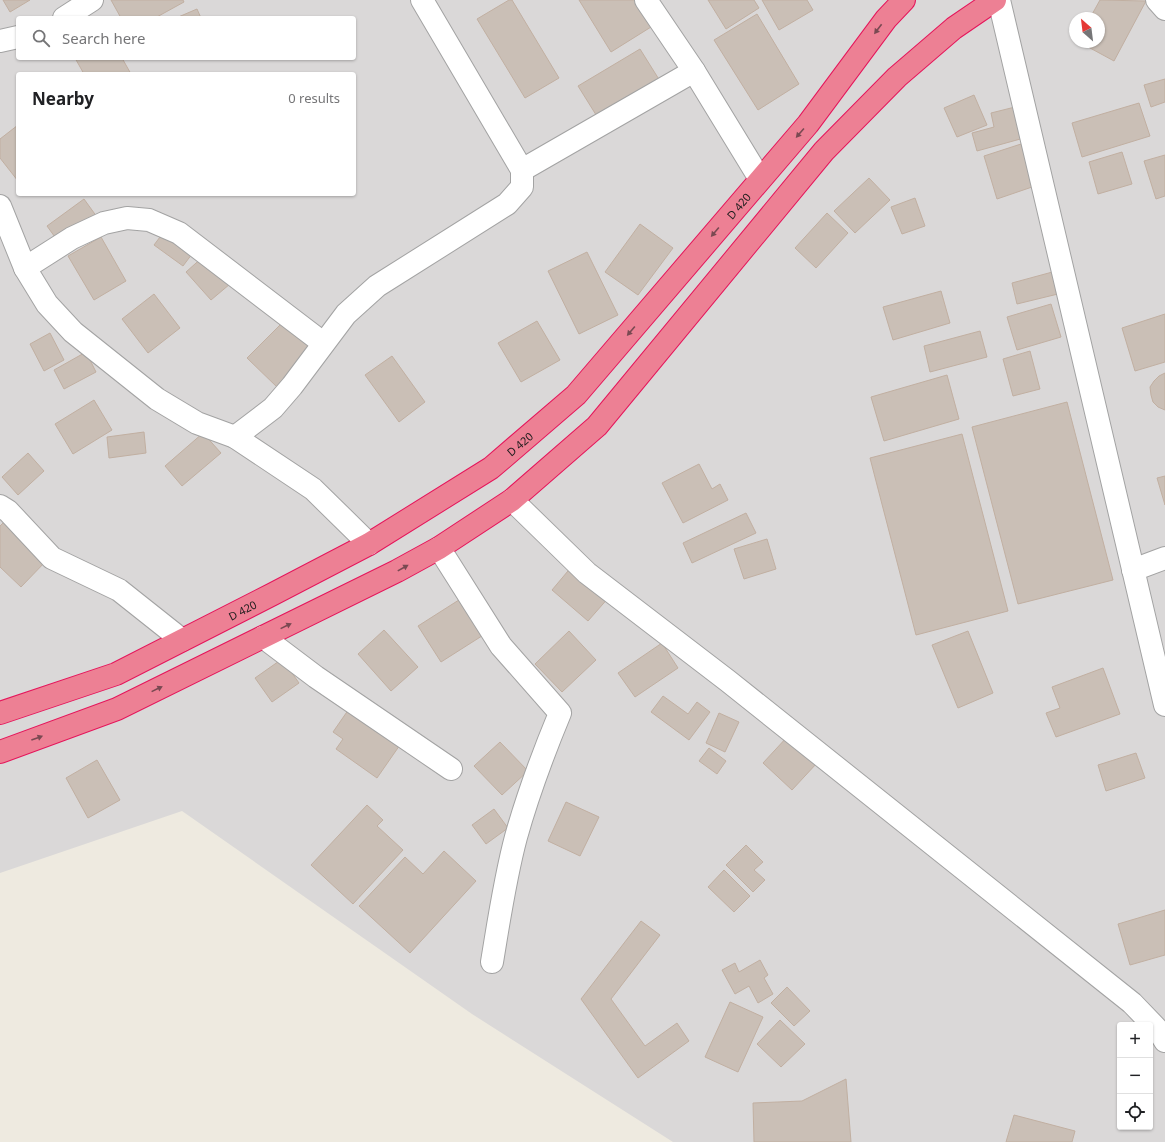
<!DOCTYPE html>
<meta charset="utf-8">
<style>
body{margin:0;font-family:"Noto Sans",sans-serif;background:#f2f2f2;color:#202124}
.controls{position:absolute;right:12px;bottom:12px;display:grid;overflow:hidden;border-radius:4px;box-shadow:0 1px 3px #0004}
.controls button{width:36px;height:36px;display:grid;place-items:center;padding:0;border:0;border-bottom:1px solid #e0e0e0;background:#fff;color:#202124;font:20px sans-serif}
.compass{position:absolute;left:1069px;top:12px;width:36px;height:36px;border-radius:50%;background:#fff;box-shadow:0 1px 3px #0004;rotate:332deg}
.list{margin:0;padding:0;list-style:none}
h2{display:flex;justify-content:space-between;align-items:center;height:52px;margin:0;padding:0 16px;font-size:17px}
h2 small{font-size:13px;font-weight:400;color:#757577}
.icon{flex:none;width:22px;height:22px;fill:none;stroke:currentColor;stroke-width:2;stroke-linecap:round;stroke-linejoin:round}
.map{position:relative;flex:none;width:1165px;height:1142px;overflow:hidden}
.search{position:absolute;background:#fff;box-shadow:0 1px 3px #0004;left:16px;top:16px;width:340px;height:44px;display:flex;align-items:center;gap:10px;box-sizing:border-box;padding:0 14px;border-radius:4px;color:#757577;font-size:15px}
.panel{position:absolute;background:#fff;box-shadow:0 1px 3px #0004;left:16px;top:72px;width:340px;height:124px;border-radius:4px}
.map>svg:first-child{display:block}
.residential{fill:#dad8d8;fill-rule:evenodd}
.building{fill:#cabfb6;stroke:#c1afa1}
.lines{fill:none;stroke-linecap:round;stroke-linejoin:round}
.minor-casing{stroke:#a3a3a3;stroke-width:24}
.highway-casing{stroke:#e5155b;stroke-width:24}
.minor{stroke:#fff;stroke-width:22}
.highway{stroke:#ed8094;stroke-width:22}
.oneway{fill:#7a4952}
.labels{text-anchor:middle;dominant-baseline:central;stroke-width:3.5;stroke-linejoin:round;paint-order:stroke}
.street-label{font-size:11px;fill:#1c1c1c;stroke:#fff}
</style>
<div class="map">
<svg width="1165" height="1142" viewBox="0 0 1165 1142">
<rect width="100%" height="100%" fill="#eeeae0"/>
<path class="residential" d="M0 0H1165V1142H673L472 1014 182 811 0 873ZM18 18H354V58H18ZM1075 18H1099V42H1075ZM18 74H354V194H18ZM1120 1025H1150V1127H1120Z"/>
<g class="building">
<path d="M3 0H30L10 12Z"/>
<path d="M111 0H183L184 2 155 18H121Z"/>
<path d="M509 0H512L559 78 525 98 477 19Z"/>
<path d="M579 0H635L651 27 611 52Z"/>
<path d="M708 0H754L759 8 726 29Z"/>
<path d="M762 0H807L813 10 779 30Z"/>
<path d="M1100 0 1146 1 1114 61 1079 42H1099V18H1090Z"/>
<path d="M197 9 201 18H176Z"/>
<path d="M757 14 799 84 758 110 714 40Z"/>
<path d="M640 49 660 81 598 118 578 86Z"/>
<path d="M75 58H122L131 74H84Z"/>
<path d="M1165 79V102L1151 107 1144 85Z"/>
<path d="M974 95 987 125 957 137 944 108Z"/>
<path d="M1139 103 1150 136 1082 157 1072 123Z"/>
<path d="M1015 107 1024 138 977 151 972 133 994 127 991 113Z"/>
<path d="M18 125V181L0 158V139Z"/>
<path d="M1021 144 1035 186 997 199 984 156Z"/>
<path d="M1122 152 1132 184 1098 194 1089 162Z"/>
<path d="M1165 155V196L1156 199 1144 161Z"/>
<path d="M869 178 890 200 855 233 834 211Z"/>
<path d="M915 198 925 226 902 234 891 207Z"/>
<path d="M84 199 97 217 60 244 47 226Z"/>
<path d="M827 213 848 233 816 268 795 248Z"/>
<path d="M640 224 673 248 638 295 605 272Z"/>
<path d="M166 229 195 250 183 266 154 245Z"/>
<path d="M101 237 126 281 94 300 68 256Z"/>
<path d="M587 252 618 315 579 334 548 271Z"/>
<path d="M205 255 230 284 211 300 186 272Z"/>
<path d="M1056 271 1062 293 1017 304 1012 283Z"/>
<path d="M941 291 950 323 893 340 883 307Z"/>
<path d="M154 294 180 328 148 353 122 319Z"/>
<path d="M1051 304 1061 337 1017 350 1007 317Z"/>
<path d="M1165 314V362L1135 371 1122 328Z"/>
<path d="M285 320 314 349 278 388 247 358Z"/>
<path d="M537 321 560 360 521 382 498 343Z"/>
<path d="M980 331 987 357 930 372 924 346Z"/>
<path d="M50 333 64 360 44 371 30 344Z"/>
<path d="M1030 351 1040 389 1013 396 1003 359Z"/>
<path d="M86 352 96 372 64 389 54 370Z"/>
<path d="M392 356 425 402 399 422 365 375Z"/>
<path d="M1165 373V410L1158 407 1153 402 1151 395 1150 387 1154 381 1159 376Z"/>
<path d="M947 375 959 419 884 441 871 397Z"/>
<path d="M94 400 112 430 73 454 55 424Z"/>
<path d="M1067 402 1113 580 1018 604 972 427Z"/>
<path d="M144 432 146 453 109 458 107 437Z"/>
<path d="M203 433 221 453 182 486 165 466Z"/>
<path d="M962 434 1008 611 916 635 870 458Z"/>
<path d="M28 453 44 471 18 495 2 477Z"/>
<path d="M699 464 712 489 720 484 728 500 683 523 662 483Z"/>
<path d="M1165 476V505L1157 478Z"/>
<path d="M746 513 756 533 692 563 683 543Z"/>
<path d="M6 520 47 560 21 587 0 567V526Z"/>
<path d="M767 539 776 569 744 579 734 549Z"/>
<path d="M573 565 610 596 588 621 552 590Z"/>
<path d="M462 598 485 634 441 662 418 626Z"/>
<path d="M384 630 418 667 391 691 358 654Z"/>
<path d="M569 631 596 660 562 692 535 664Z"/>
<path d="M968 631 993 693 958 708 932 645Z"/>
<path d="M662 643 678 668 635 697 618 673Z"/>
<path d="M282 659 299 683 272 702 255 678Z"/>
<path d="M1103 668 1120 714 1056 737 1046 713 1060 708 1052 687Z"/>
<path d="M663 696 688 714 697 702 710 712 689 740 651 712Z"/>
<path d="M351 706 402 742 377 778 336 749 343 739 333 732Z"/>
<path d="M719 713 739 722 725 752 706 743Z"/>
<path d="M788 736 817 763 792 790 763 763Z"/>
<path d="M500 742 528 771 502 795 474 766Z"/>
<path d="M709 748 726 761 717 774 699 761Z"/>
<path d="M1136 753 1145 778 1106 791 1098 765Z"/>
<path d="M97 760 120 800 88 818 66 778Z"/>
<path d="M566 802 599 817 580 856 548 841Z"/>
<path d="M367 805 383 820 377 826 403 850 353 904 311 865Z"/>
<path d="M494 809 508 828 486 844 472 825Z"/>
<path d="M746 845 763 862 754 870 765 880 753 892 726 865Z"/>
<path d="M444 851 476 881 410 953 359 906 405 857 423 874Z"/>
<path d="M724 870 750 896 734 912 708 887Z"/>
<path d="M1165 910V955L1130 965 1118 924Z"/>
<path d="M641 921 660 935 611 999 645 1046 677 1023 689 1041 638 1078 581 999Z"/>
<path d="M760 960 768 975 764 978 773 994 758 1003 749 986 735 994 722 970 735 963 739 972Z"/>
<path d="M787 987 810 1011 794 1026 771 1003Z"/>
<path d="M730 1002 763 1017 738 1072 705 1057Z"/>
<path d="M780 1020 805 1044 781 1067 757 1044Z"/>
<path d="M846 1079 851 1142H754L753 1103 802 1101Z"/>
<path d="M1014 1115 1075 1131 1072 1142H1006Z"/>
</g>
<g class="lines">
<g class="minor-casing">
<g id="minor">
<path d="M422 0 522 170"/>
<path d="M646 0 694 71 760 179"/>
<path d="M999 0 1165 705"/>
<path d="M1157 0 1165 9"/>
<path d="M64 18 92 0"/>
<path d="M0 41 18 37"/>
<path d="M0 206 25 268 47 304 73 332 157 399 197 423 235 437 313 489 369 544"/>
<path d="M25 268 72 238 104 223 127 218 149 220 179 233 323 343"/>
<path d="M235 437 273 408 292 386 346 314 377 286 507 204 522 187V170L694 71"/>
<path d="M512 500 587 573 728 681 1132 1003 1159 1031 1165 1041"/>
<path d="M0 506 8 511 52 558 119 590 182 640"/>
<path d="M439 548 501 646 560 713C543 754 528 794 516 837 505 878 499 920 492 962"/>
<path d="M1133 570 1165 558"/>
<path d="M263 637 316 677 451 769"/>
</g>
</g>
<g class="highway-casing">
<g id="highway">
<path id="s1" d="M0 713 116 674 273 594 369 544 491 468 576 395 808 124 886 19 904 0"/>
<path d="M0 752 117 709 397 571 439 548 512 500 597 426 824 151 897 77 954 28 995 0"/>
</g>
</g>
<use href="#minor" class="minor"/>
<use href="#highway" class="highway"/>
</g>
<defs><path id="oneway-solid" d="M-6-.8H1V-3.2L6.5 0L1 3.2V.8H-6Z"/></defs>
<g class="oneway">
<use href="#oneway-solid" transform="translate(878 29) rotate(127)"/>
<use href="#oneway-solid" transform="translate(800 133) rotate(131)"/>
<use href="#oneway-solid" transform="translate(715 232) rotate(130)"/>
<use href="#oneway-solid" transform="translate(631 331) rotate(130)"/>
<use href="#oneway-solid" transform="translate(403 568) rotate(-29)"/>
<use href="#oneway-solid" transform="translate(286 626) rotate(-26)"/>
<use href="#oneway-solid" transform="translate(157 689) rotate(-26)"/>
<use href="#oneway-solid" transform="translate(37 738) rotate(-20)"/>
</g>
<g class="labels">
<g class="street-label">
<text stroke="none"><textPath href="#s1" startOffset="912">D 420</textPath></text>
<text stroke="none"><textPath href="#s1" startOffset="588">D 420</textPath></text>
<text stroke="none"><textPath href="#s1" startOffset="264">D 420</textPath></text>
</g>
</g>
</svg>
<div class="controls">
<button>+</button>
<button>−</button>
<button><svg class="icon" aria-label="locate" viewBox="0 0 24 24"><circle cx="12" cy="12" r="6"/><path d="M12 2v4M12 18v4M2 12h4M18 12h4"/></svg></button>
</div>
<svg class="compass" viewBox="-18 -18 36 36"><path d="M0-13l5 13h-10z" fill="#e53935"/><path d="M0 13l5-13h-10z" fill="#757577"/></svg>
<div class="search"><svg class="icon" aria-label="search" viewBox="0 0 24 24"><circle cx="10" cy="10" r="6"/><path d="M15 15l6 6"/></svg>Search here</div>
<section class="panel">
<h2>Nearby<small>0 results</small></h2>
<ul class="list">
</ul>
</section>
</div>
